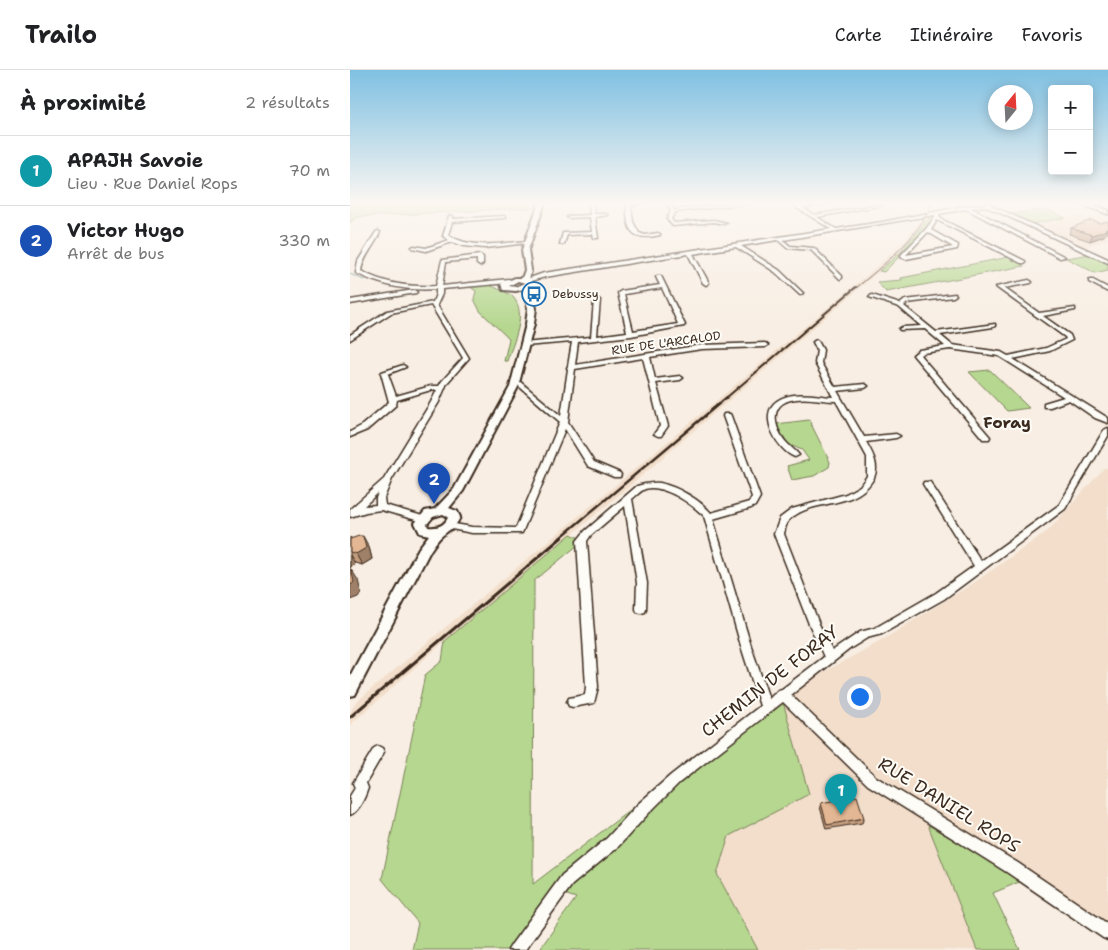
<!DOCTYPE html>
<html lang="fr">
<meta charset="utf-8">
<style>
body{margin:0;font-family:"Shantell Sans",sans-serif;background:#f6f6f6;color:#202124}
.controls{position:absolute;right:15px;top:15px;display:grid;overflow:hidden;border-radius:5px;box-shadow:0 2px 12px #0003}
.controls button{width:45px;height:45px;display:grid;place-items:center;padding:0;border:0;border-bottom:1px solid #e0e0e0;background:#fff;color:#202124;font:25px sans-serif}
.compass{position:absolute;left:638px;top:15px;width:45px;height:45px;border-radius:50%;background:#fff;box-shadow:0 2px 12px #0003;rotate:18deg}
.you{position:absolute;left:509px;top:626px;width:18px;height:18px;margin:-12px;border:4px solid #fff;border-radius:50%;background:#1a73e8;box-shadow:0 0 0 8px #1a73e833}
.badge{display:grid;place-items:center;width:32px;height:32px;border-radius:50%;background:#1f6fb2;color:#fff;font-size:16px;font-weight:700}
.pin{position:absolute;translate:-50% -41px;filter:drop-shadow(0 1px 2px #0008)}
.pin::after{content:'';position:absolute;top:26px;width:18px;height:15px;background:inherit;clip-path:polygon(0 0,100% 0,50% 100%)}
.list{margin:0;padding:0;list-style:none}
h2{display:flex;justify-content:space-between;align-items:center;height:65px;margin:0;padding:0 20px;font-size:21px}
h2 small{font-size:16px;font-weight:400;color:#757577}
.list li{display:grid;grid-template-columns:32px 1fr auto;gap:15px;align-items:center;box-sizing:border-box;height:70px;padding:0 20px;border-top:1px solid #e0e0e0}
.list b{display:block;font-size:19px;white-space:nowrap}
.list p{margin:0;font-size:16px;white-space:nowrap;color:#757577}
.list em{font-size:16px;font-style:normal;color:#757577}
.map{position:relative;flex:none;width:758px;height:880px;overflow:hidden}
header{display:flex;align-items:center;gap:30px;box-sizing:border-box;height:70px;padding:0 25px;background:#fff;border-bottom:1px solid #e0e0e0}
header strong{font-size:24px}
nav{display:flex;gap:28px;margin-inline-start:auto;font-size:18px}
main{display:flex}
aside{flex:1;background:#fff}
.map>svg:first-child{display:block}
.built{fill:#f2decb}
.green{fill:#b6d790;stroke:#788057}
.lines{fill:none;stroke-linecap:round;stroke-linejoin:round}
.stream{stroke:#658f8e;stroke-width:1}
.street-casing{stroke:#3b2a1e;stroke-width:3}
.secondary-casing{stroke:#3b2a1e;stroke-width:4}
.street{fill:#fdfcf7;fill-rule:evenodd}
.secondary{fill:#fdfcf7;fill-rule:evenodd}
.rail-far3{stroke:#3b2a1e;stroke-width:1}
.rail-far2{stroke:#3b2a1e;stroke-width:2}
.rail-far1{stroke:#3b2a1e;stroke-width:2.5}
.rail{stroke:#3b2a1e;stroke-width:3}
.wall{fill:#c39d7e;stroke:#3b2a1e}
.shaded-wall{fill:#9f8067;stroke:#3b2a1e}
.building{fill:#e3b793;stroke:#3b2a1e}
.labels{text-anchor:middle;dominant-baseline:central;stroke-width:4;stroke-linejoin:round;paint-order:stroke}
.far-poi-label{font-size:12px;fill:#3b2a1e;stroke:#fdfcf7;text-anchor:start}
.far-street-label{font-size:12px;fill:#3b2a1e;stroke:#fdfcf7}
.neighbourhood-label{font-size:16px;font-weight:bold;fill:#3b2a1e;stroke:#fdfcf7}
.near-street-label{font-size:18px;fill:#3b2a1e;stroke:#fdfcf7}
</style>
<header>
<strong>Trailo</strong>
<nav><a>Carte</a><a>Itinéraire</a><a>Favoris</a></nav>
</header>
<main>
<aside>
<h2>À proximité<small>2 résultats</small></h2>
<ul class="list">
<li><span class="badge" style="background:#0f9aa8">1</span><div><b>APAJH Savoie</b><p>Lieu · Rue Daniel Rops</p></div><em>70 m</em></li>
<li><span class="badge" style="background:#1a4fb4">2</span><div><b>Victor Hugo</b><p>Arrêt de bus</p></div><em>330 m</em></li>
</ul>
</aside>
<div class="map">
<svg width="758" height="880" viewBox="0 0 758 880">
<rect width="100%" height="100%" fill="#f8eee3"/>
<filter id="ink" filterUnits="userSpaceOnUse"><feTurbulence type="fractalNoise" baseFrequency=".02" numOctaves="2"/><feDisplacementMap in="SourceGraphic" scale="10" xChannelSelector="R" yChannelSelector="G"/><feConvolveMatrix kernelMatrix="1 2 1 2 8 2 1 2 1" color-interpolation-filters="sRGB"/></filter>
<g filter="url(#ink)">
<g class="built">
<path d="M580 145 572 159 549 184 282 414 95 571 0 655V643L5 633 523 200 555 171 573 147Z"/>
<path d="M728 145 737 148 747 145 758 149V169L734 178 682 155 703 152Z"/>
<path d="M754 398H758V854L674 810 579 756 627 880H408L367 804 378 766 459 724 431 625 529 572 622 514 699 460Z"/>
</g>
<g class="green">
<path d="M0 133H183L181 138 7 147 0 153Z"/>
<path d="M696 139 716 148 681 154 663 144Z"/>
<path d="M579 148H584L576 160 534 202 529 201 549 184Z"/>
<path d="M741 184 758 192V200L745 203 716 188Z"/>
<path d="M659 187 674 196 536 222 527 212 552 210 551 208Z"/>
<path d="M139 215C144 217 161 224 163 227 178 244 163 273 157 291H154L159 269 130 241 124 229 126 221 120 217Z"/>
<path d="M640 300 679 338 657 341 619 302Z"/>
<path d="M459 350 480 392 479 397 464 406 442 410 437 396 459 390 452 380 435 373 426 354Z"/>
<path d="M221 464 234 470 184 511 183 814 431 625 459 724 379 766 367 804 408 880H189L226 828 202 820 157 880H62L68 853 32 809 75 605 92 591 95 571Z"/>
<path d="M578 755 674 810 643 823 670 880H627Z"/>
</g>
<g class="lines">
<path class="stream" d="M0 204 14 210"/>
<g class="street-casing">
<g id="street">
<path d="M239 133H243L244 144H256L258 145 245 147 248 168H244L243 164 217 165 214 174H210L213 163 242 162 240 147 219 148 217 147 219 146 240 145Z"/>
<path d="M277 133H294L281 136 283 152 289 163 295 165 308 163 310 164V165C281 172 276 160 277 133Z"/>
<path d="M316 133H320L324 140 388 133H401L325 142 321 149 324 153 364 150 377 153 375 154 364 152 323 156 317 149 321 141Z"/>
<path d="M444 133H448L450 136 480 133 453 138 464 145 531 134 533 135 467 147 486 159 532 152 615 136 644 133 640 135 758 189V193L635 136 621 138 715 187 710 188 616 139 589 144V147L593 150 675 191V193H671L587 150 581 160 608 175 607 179 556 189 551 187V185L576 159 585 147V145L433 170 440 176 464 178 492 206V208L490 209 461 180 437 178 428 170 391 176 429 200 452 222 453 223 450 225 425 202 386 177 343 184 359 213 356 215 353 213 338 184 195 207 177 212 174 210 194 203 481 159 447 138ZM578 162 603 177 556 185Z"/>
<path d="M99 146H103V149L154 146 156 147 154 148 102 152 98 165C123 180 151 173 178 171L180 172 178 173 135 178 114 176 102 172 76 181 62 178V177L64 176 76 178 99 170 93 166Z"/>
<path d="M28 161 30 162C25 176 13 186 11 201 35 214 59 217 86 216L92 190 130 185 133 187V194L130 196 127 194V189L96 192 92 216 159 209 162 211 159 213 92 219V224L87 235 119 288 97 313 89 332 42 409 34 428 35 435 76 447 77 449 73 452 31 440 16 442 0 447V439L34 409 81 332 87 320H81L47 330 46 335 17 360 0 367V362L11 356 39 332 31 303 32 302 53 295 56 297 38 304 46 326 81 316H89L92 311 113 288 81 235 41 243 0 270V265L37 241 83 232 86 224V219C58 221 31 216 6 203L8 191 26 162ZM28 423 26 428V435L14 436Z"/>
<path d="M307 206H311L335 255 334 256 281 266 228 272 225 295 352 275 415 273 418 275 415 277 352 279 300 287 305 309 330 306 333 308 330 310 306 313 318 356 311 366H308L304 364 310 356 293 288 225 299 218 352 244 392 270 403 271 405 270 407H264L238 396 215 359 172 463H122L96 458 95 456 96 454 99 453 122 457 166 458 210 352 163 311 166 309 168 310 211 346 218 299 217 298 218 296 222 272 175 276 172 274 173 273 241 267 244 230 247 228 250 230 247 266 277 262 268 223 271 221 310 215 306 207ZM312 218 328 254 283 261 274 224Z"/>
<path d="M679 210 682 212 681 213 654 218 689 243 725 238V240L693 246 720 265 722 270 700 281 663 289 758 348V353L745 348 719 330 700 337H694V333L714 327 649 286 600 279 573 283 570 285 640 367 639 369H633L563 285 569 280 595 276 575 259 550 260 549 259 552 257 571 256 549 237 519 227 522 225 550 234 555 230 605 224 606 225 603 227 557 233 554 236 586 262 645 254V256L643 257 590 265 602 275 651 282 658 286 696 278 716 269 715 267 646 217Z"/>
<path d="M739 210H743L758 218V222L739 212Z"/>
<path d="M64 220 67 222 66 223 0 234V230Z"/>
<path d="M466 270 468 271 473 280 471 293 485 317 515 314 518 316 515 318 487 321 514 367 546 364 550 366 546 368 516 372C523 384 531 398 522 411 503 440 462 428 439 450 436 453 435 459 434 464L469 554 482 581 510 562 525 558 586 523 624 496 573 414 574 412H580L631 491 709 435 754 360 758 358V366L715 439 594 529 532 564 517 568 501 578 441 625 526 707 668 793 758 854V870L753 868 658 803 518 715 433 632 329 713 298 744 267 778 222 815 175 880H158L161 875 212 805 257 768 288 734 321 705 410 636 391 576 354 446C342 434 312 413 295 419 290 421 286 426 282 429L297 513 296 539 295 542 291 543 287 542 286 539 287 513 275 436 241 465 237 471 248 617 244 633 223 637 219 636 217 632 219 628 235 625 236 617 227 471 235 461 287 416C295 414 302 412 310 413 328 417 350 430 361 443L399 432 402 427 373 346 374 344H380L381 346 410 427 405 436 401 438 363 449 401 576 419 629 428 620 432 619 474 587 459 554 424 464 430 448 442 439 496 424 510 416 517 406V387L486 331C473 331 459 327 446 329 420 332 422 354 435 371 439 376 445 380 449 385L445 387C428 381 407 345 427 331 443 320 466 326 483 327L465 293 467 280 463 272Z"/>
<path d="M28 676 32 678 34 682 16 713 18 718C15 727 9 741 0 745V726L5 718 3 713 24 678Z"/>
</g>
</g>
<g class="secondary-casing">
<g id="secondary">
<path d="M189 133H195L178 180 181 200 179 210 183 212 180 220 186 238 184 254 168 317 113 421 99 438 107 441 110 447C106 457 100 459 93 465 88 469 84 475 80 481L5 625 0 626V606L69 478 79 465 70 463 65 453 75 441 85 439 104 419 160 317 176 254 178 238 173 219 166 221 153 220 151 214 165 208H172L175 200 172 180ZM168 211 175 213 166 217 159 216ZM93 444 98 447C95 456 87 458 78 457L77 454 83 447Z"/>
<path d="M728 133H736L758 140V144Z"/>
</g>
</g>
<use href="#street" class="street"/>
<use href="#secondary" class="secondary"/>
<path class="rail-far3" d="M505 219C534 194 567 170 582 133"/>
<path class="rail-far2" d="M376 328 506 217"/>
<path class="rail-far1" d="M210 468 377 327"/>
<path class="rail" d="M0 647 212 467"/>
</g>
<g class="wall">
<path d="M721 158 755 164 754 166 740 171 719 164Z"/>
<path d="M0 467 1 468 19 477 22 489 12 495 5 493 0 498Z"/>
<path d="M471 733 514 748 512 753 476 759 470 737Z"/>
</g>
<g class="shaded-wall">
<path d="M758 158V163L755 164 754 166 740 171 742 165Z"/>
<path d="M13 466 19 477 22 489 12 495 6 484Z"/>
<path d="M0 485 5 493 0 498Z"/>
<path d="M1 499 8 510 11 523 8 527 0 530Z"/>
</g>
<g class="building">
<path d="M741 150 750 153 758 151V158L755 159 757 160 742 165 721 158Z"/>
<path d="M9 466H13L16 478 6 484 0 482V469Z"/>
<path d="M0 499H1L4 512 0 516Z"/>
<path d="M507 726 514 748 477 755 471 733Z"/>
</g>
</g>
<linearGradient id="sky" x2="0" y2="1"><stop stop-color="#7fc0e2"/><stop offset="0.52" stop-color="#fcf7f2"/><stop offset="1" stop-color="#fcf7f2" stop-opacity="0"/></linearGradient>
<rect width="758" height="256" fill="url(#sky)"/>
<defs>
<g id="bus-ring" transform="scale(1.25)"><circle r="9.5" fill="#fdfcf7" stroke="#1f6fb2" stroke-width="1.5"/><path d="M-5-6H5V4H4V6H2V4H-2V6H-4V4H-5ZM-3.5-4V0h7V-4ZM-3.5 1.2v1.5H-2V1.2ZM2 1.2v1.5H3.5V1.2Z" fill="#1f6fb2"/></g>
</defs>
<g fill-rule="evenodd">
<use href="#bus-ring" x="184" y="224"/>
</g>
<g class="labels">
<g class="far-poi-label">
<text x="202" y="224">Debussy</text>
</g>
<g class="far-street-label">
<text transform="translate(316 273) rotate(-8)">RUE DE L'ARCALOD</text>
</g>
<g class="neighbourhood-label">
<text x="657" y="352">Foray</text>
</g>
<g class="near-street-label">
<text transform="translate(420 611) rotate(-38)">CHEMIN DE FORAY</text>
<text transform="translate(599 735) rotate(32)">RUE DANIEL ROPS</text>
</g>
</g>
</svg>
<div class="controls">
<button>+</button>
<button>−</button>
</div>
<svg class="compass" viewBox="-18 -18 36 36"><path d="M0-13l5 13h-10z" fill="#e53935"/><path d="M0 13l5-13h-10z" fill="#757577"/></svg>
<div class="you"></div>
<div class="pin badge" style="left:491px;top:745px;background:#0f9aa8">1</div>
<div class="pin badge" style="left:84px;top:434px;background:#1a4fb4">2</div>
</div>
</main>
